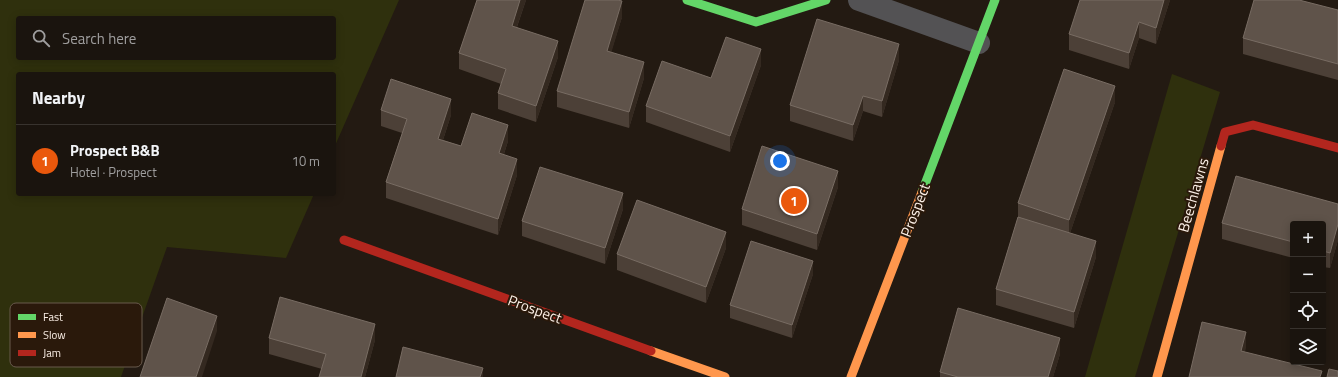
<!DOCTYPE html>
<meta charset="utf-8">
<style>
body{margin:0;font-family:"Titillium Web",sans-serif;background:#27211c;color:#f1f3f6}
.controls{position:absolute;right:12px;bottom:12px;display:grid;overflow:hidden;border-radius:4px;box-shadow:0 2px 10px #0003}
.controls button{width:36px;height:36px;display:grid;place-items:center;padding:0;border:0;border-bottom:1px solid #38332e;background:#1a140e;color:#f1f3f6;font:20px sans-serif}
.you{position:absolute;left:780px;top:161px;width:14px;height:14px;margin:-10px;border:3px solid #fff;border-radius:50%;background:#1a73e8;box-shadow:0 0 0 6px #1a73e833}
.badge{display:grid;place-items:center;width:26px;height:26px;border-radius:50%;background:#ea580c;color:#fff;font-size:13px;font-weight:700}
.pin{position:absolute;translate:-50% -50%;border:2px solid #fff;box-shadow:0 1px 4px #0006}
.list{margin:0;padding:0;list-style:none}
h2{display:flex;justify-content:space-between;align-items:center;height:52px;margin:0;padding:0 16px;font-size:17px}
h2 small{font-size:13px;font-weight:400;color:#9f9e9e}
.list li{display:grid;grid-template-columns:26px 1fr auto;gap:12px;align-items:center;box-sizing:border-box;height:72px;padding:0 16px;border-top:1px solid #38332e}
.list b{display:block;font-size:15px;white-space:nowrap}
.list p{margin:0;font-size:13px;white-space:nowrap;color:#9f9e9e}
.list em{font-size:13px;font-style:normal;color:#9f9e9e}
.icon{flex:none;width:22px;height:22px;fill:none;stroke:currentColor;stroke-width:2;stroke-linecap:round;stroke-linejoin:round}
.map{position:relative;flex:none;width:1338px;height:377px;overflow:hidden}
.search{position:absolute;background:#1a140e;box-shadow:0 2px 10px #0003;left:16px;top:16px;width:320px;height:44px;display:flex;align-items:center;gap:10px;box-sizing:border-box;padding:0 14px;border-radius:4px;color:#9f9e9e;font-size:15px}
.panel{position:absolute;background:#1a140e;box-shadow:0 2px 10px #0003;left:16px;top:72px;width:320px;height:124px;border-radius:4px}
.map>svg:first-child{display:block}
.grass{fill:#2f300d;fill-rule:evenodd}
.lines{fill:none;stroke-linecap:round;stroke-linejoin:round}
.street{stroke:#535254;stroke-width:22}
.fast{stroke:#63d668;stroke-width:9}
.slow{stroke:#ff974d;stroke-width:9}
.jam{stroke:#b3261e;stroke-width:9}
.wall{fill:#4c4037}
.shaded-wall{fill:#342920}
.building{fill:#5f534a;stroke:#786c63}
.labels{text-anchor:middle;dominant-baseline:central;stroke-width:4;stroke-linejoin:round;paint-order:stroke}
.street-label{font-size:15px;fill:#fcf0e7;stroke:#2a190b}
.key{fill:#2a190b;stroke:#695a4d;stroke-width:1}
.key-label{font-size:11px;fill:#fcf0e7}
</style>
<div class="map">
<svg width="1338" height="377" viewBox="0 0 1338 377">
<rect width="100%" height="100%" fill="#231a12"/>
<g class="grass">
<path d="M0 0H399L334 148V74H18V194H314L286 258 167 247 121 377H0ZM18 18H334V58H18Z"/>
<path d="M1172 74 1220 92 1135 377H1085Z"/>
</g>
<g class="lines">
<path class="street" d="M859 0 979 43"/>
<g class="fast">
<path d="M687 0 756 22 826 0"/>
<path d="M922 192 995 0"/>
</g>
<g class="slow">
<path d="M651 351 725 377"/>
<path d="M851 377 922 192"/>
<path d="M1157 377 1221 146"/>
</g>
<g class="jam">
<path d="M1221 146 1225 132 1253 125 1338 148"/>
<path d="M344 240 651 351"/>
</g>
</g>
<g class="wall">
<path d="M477 0H526L517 27 558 57 536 122 498 109V93L501 84 459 69V53Z"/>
<path d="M1170 0 1156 44 1139 38 1129 69 1069 50V34Z"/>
<path d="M1338 10V80L1243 54V38Z"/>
<path d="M622 17 611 52 644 78 629 128 557 107V91Z"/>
<path d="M899 60 882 117 863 111 853 141 790 121V105Z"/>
<path d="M761 65 730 152 646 122V106L711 78Z"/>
<path d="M1115 102 1070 233 1096 257 1074 328 996 305V289L1018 217V203Z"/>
<path d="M381 110 451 115 443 140 461 146 508 141 504 154 517 175 498 235 386 198V182L402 133 381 126Z"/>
<path d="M838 187 817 250 742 225V209Z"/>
<path d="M1338 204V240L1330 268 1323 267V224H1293V258L1222 239V223Z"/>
<path d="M623 209 605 264 522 236V221Z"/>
<path d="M726 248 706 303 617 270V254Z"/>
<path d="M813 274 792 338 730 318V305Z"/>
<path d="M269 338 375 340 365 377H319L322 369 269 354Z"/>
<path d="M1060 354 1053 377H940V372Z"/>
</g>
<g class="shaded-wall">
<path d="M520 0H526L512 41V26Z"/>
<path d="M1164 0H1170L1156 44V28Z"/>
<path d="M622 1V17L607 67V51Z"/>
<path d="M1139 22V38L1129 69V53Z"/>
<path d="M558 41V57L536 122V106Z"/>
<path d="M899 44V60L882 117V101Z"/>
<path d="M761 49V65L730 152V136Z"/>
<path d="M644 62V78L629 128V112Z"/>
<path d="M1115 86V102L1069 236V220Z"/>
<path d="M863 96V111L853 141V125Z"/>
<path d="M451 99V115L438 155V139Z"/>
<path d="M508 125V141L499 169V153Z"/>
<path d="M517 159V175L498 235V219Z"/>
<path d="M838 171V187L817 250V234Z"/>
<path d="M623 193V209L605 264V248Z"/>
<path d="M1338 224V240L1330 268V253Z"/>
<path d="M726 232V248L706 303V287Z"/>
<path d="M1096 241V257L1074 328V312Z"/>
<path d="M813 261V274L792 338V325Z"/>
<path d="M217 316V331L202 377H196Z"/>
<path d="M375 324V340L365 377H361Z"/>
<path d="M1246 332V348L1241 367V351Z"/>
<path d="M1060 338V354L1053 377H1048Z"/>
<path d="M483 368V377H480Z"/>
</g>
<g class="building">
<path d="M477 0H520L512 26 558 41 536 106 498 93 506 69 459 53Z"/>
<path d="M585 0H618L622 1 607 51 644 62 629 112 557 91Z"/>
<path d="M1080 0H1164L1156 28 1139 22 1129 53 1069 34Z"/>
<path d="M1254 0H1299L1338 10V64L1243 38Z"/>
<path d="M817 19 899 44 882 101 863 96 853 125 790 105Z"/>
<path d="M726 37 761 49 730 136 646 106 662 61 711 78Z"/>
<path d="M1064 69 1115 86 1069 220 1018 203Z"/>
<path d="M391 79 451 99 438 139 461 146 472 113 508 125 499 153 517 159 498 219 386 182 407 119 381 110Z"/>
<path d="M762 146 838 171 817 234 742 209Z"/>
<path d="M540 167 623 193 605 248 522 221Z"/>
<path d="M1236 176 1338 204V224L1330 253 1323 251V224H1293V242L1222 223Z"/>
<path d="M637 200 726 232 706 287 617 254Z"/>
<path d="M1018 217 1096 241 1074 312 996 289Z"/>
<path d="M751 241 813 261 792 325 730 305Z"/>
<path d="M280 297 375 324 361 377H319L326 354 269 338Z"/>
<path d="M167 298 217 316 196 377H140Z"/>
<path d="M958 308 1060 338 1048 377H958L940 372Z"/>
<path d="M1202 322 1246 332 1241 351 1322 371 1320 377H1189Z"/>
<path d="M403 347 483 368 480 377H396Z"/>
<path d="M1329 369 1338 371V377H1327Z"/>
</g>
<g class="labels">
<g class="street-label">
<text transform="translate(1193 195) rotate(-74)">Beechlawns</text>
<text transform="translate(915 210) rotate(-69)">Prospect</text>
<text transform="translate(535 309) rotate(20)">Prospect</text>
</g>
</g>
<rect x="10" y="303" width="132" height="64" rx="6" class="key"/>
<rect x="18" y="314" width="18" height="6" fill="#63d668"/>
<rect x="18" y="332" width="18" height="6" fill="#ff974d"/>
<rect x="18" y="350" width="18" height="6" fill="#b3261e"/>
<g class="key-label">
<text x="43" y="321">Fast</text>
<text x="43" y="339">Slow</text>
<text x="43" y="357">Jam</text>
</g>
</svg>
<div class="controls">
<button>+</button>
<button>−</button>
<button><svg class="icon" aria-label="locate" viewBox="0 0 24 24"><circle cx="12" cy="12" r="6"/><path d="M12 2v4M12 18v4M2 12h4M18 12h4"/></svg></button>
<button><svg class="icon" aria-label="layers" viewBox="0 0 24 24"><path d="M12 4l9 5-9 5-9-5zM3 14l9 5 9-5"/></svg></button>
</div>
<div class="you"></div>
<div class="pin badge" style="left:794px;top:201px">1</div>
<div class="search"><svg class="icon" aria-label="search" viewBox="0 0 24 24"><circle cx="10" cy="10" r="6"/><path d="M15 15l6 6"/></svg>Search here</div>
<section class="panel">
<h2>Nearby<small></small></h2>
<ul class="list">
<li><span class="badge">1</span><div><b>Prospect B&amp;B</b><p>Hotel · Prospect</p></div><em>10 m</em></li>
</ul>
</section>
</div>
